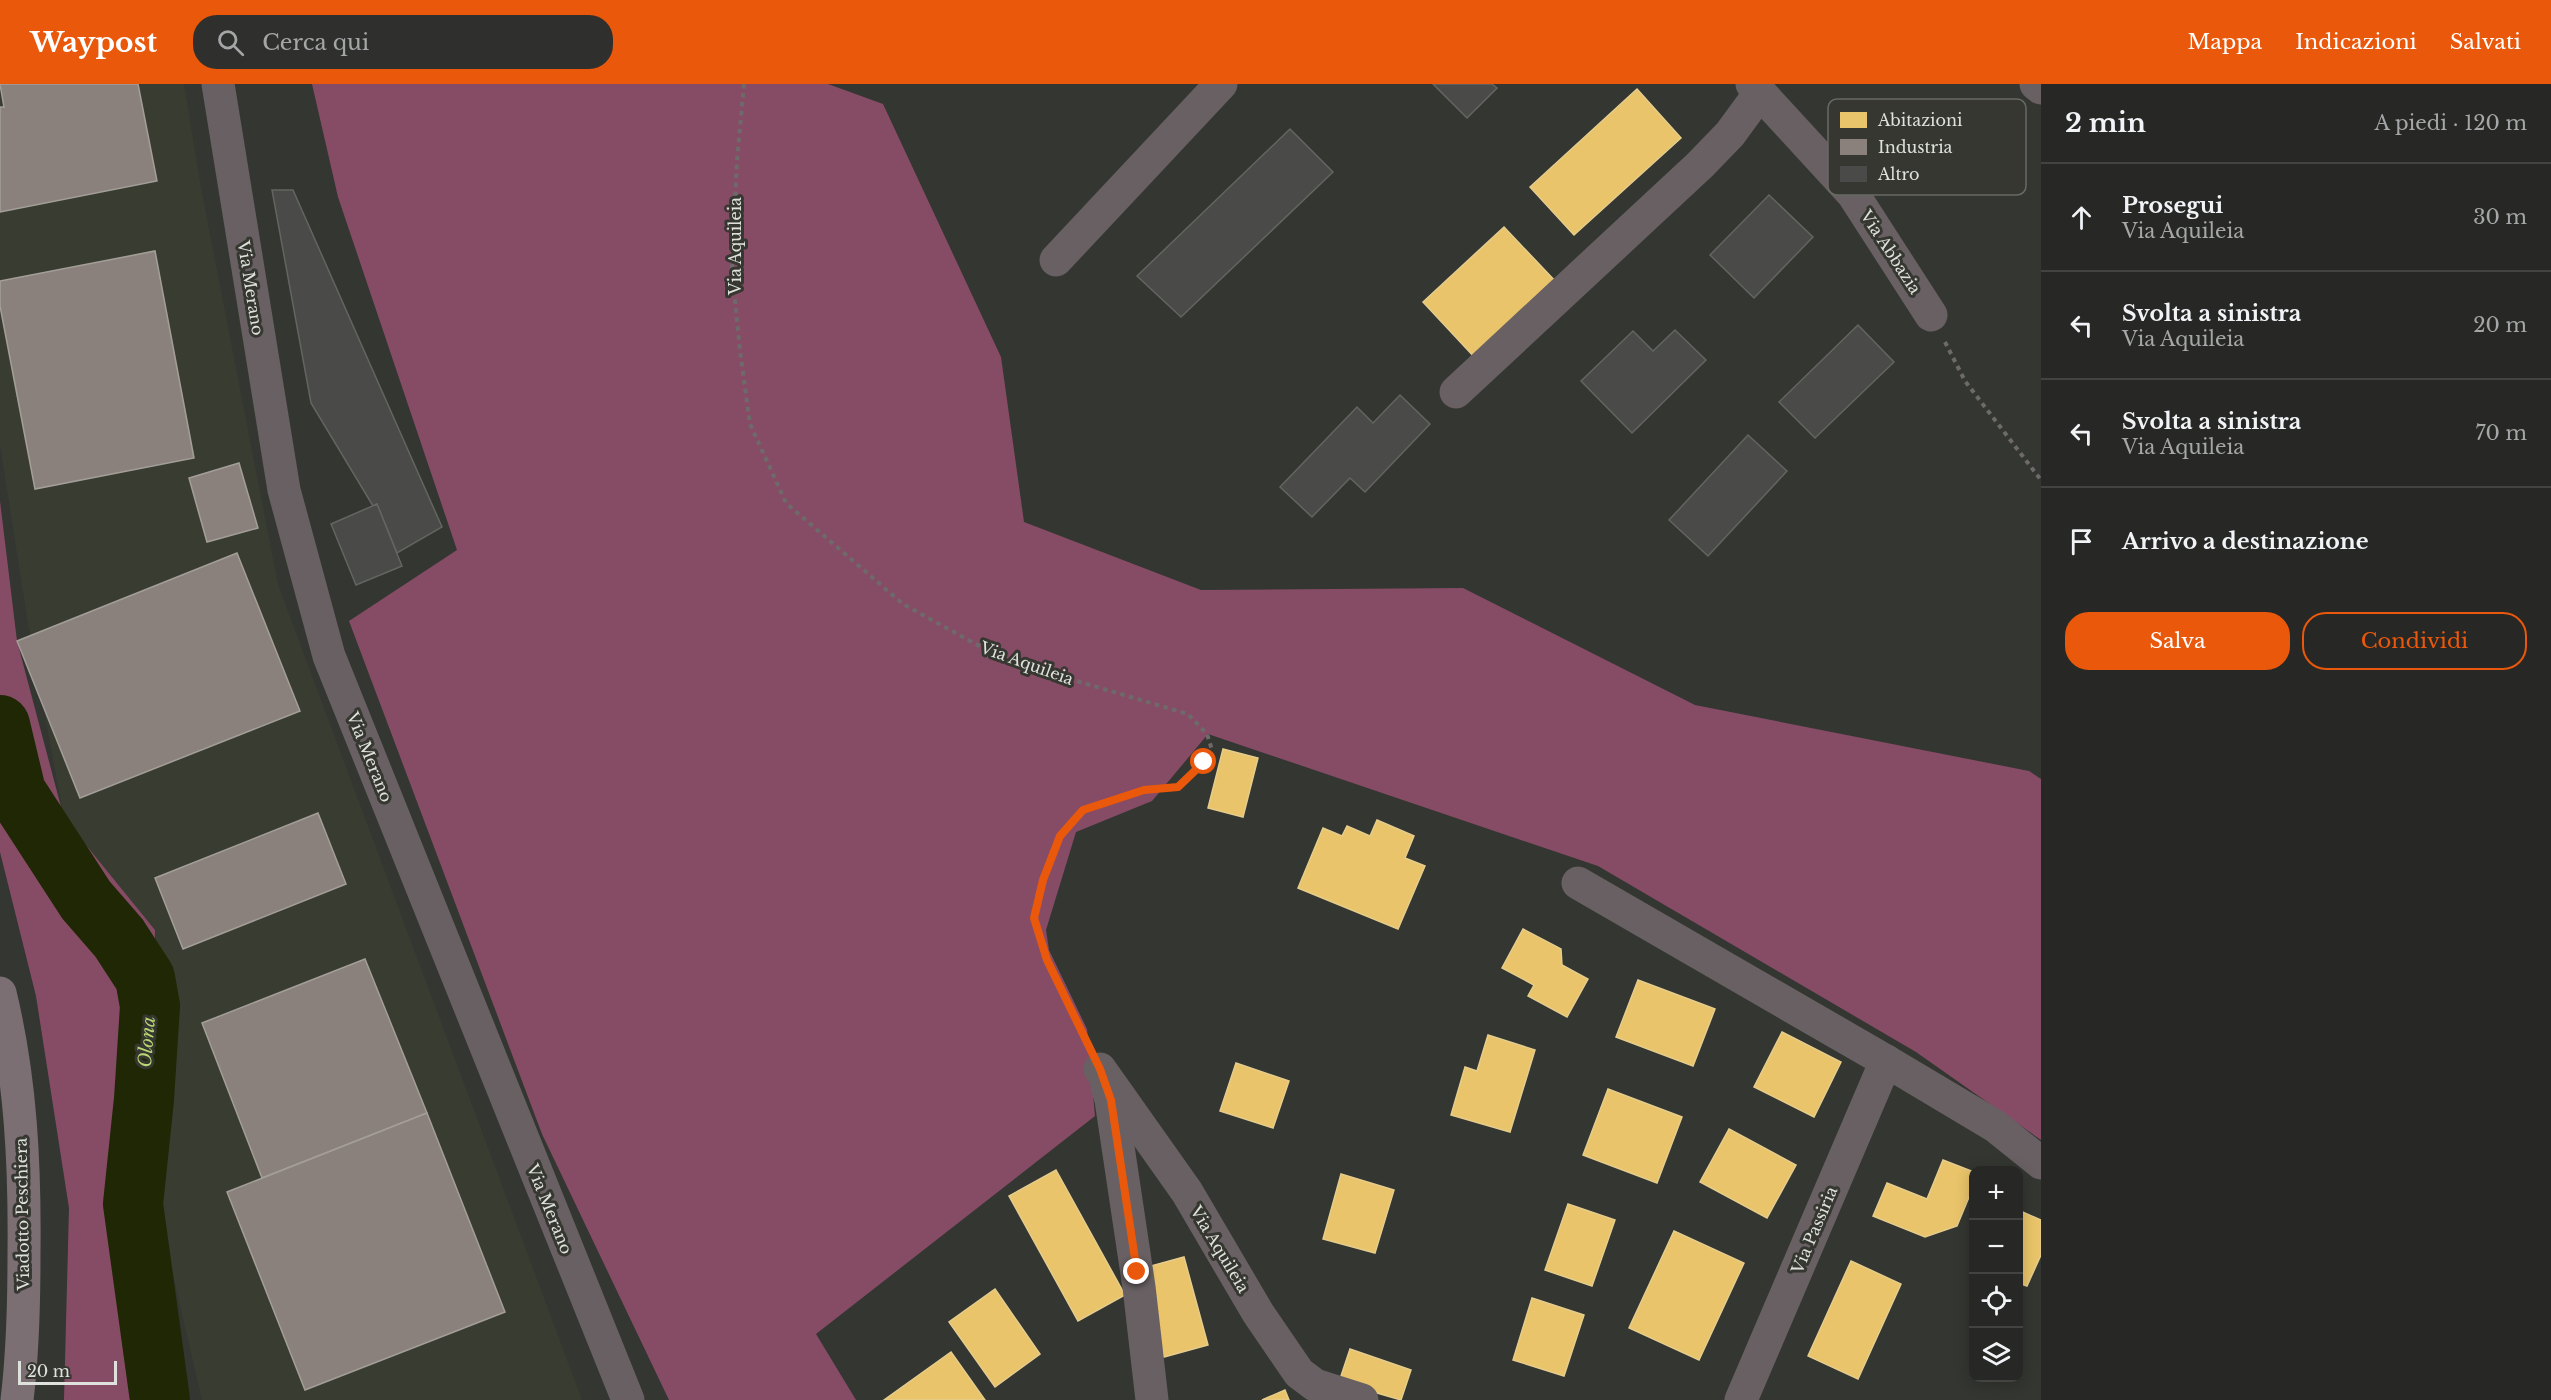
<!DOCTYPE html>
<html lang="it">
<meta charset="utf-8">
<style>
body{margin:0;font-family:"Libre Baskerville",serif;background:#2f302d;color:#f1f3f6}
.controls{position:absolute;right:18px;bottom:18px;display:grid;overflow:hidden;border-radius:12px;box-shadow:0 3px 15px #0003}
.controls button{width:54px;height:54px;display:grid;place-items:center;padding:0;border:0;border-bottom:2px solid #434442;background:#272825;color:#f1f3f6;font:30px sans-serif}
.scale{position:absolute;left:18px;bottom:15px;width:99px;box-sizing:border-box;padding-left:6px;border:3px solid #dfe1dc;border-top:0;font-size:16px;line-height:21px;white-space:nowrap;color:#dfe1dc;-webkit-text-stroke:4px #353730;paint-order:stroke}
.stop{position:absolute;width:18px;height:18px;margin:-14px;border:4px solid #ea580c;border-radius:50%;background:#fff}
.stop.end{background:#ea580c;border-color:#fff;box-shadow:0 2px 6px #0008}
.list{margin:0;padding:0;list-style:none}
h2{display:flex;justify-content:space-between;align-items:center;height:78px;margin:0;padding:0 24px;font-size:26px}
h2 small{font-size:20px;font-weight:400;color:#a4a6a7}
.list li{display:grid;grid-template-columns:39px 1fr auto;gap:18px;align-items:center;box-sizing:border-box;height:108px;padding:0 24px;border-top:2px solid #434442}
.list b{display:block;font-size:22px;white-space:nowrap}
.list p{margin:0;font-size:20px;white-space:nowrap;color:#a4a6a7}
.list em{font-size:20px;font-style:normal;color:#a4a6a7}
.actions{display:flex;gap:12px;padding:18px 24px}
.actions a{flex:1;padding:14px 0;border:2px solid #ea580c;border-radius:24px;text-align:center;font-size:21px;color:#ea580c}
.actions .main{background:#ea580c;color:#fff}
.icon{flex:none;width:33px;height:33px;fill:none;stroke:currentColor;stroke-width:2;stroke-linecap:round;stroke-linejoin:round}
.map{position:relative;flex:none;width:2041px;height:1316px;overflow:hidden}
header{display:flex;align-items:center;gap:36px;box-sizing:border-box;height:84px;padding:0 30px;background:#ea580c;color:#fff}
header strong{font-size:28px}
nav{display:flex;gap:33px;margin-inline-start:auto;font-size:21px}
.search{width:420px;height:54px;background:#2f302d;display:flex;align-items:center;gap:15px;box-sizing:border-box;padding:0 21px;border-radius:24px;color:#a4a6a7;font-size:22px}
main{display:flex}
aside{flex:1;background:#272825}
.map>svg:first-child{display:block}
.built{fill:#393d31}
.forest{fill:#864c66}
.homes{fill:#e9c46a;stroke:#e6cd8c;stroke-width:1.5}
.industry{fill:#8a817c;stroke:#a49e99;stroke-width:1.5}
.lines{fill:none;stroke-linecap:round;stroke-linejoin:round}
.river{stroke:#1f2705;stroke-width:60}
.building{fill:#4a4b48;stroke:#636561;stroke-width:1.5}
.path{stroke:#6e6a6a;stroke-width:4;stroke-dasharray:4.5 4.5;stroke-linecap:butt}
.minor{stroke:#686062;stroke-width:33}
.major{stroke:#7b6f73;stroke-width:33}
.route{stroke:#ea580c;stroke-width:8}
.labels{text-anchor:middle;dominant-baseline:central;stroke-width:6;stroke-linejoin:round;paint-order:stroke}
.street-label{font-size:16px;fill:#dfe1dc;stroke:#353730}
.water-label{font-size:18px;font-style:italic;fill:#bbd674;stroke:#353730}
.key{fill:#353730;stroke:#686a64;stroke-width:1.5}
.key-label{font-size:16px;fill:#dfe1dc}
</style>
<header>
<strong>Waypost</strong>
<div class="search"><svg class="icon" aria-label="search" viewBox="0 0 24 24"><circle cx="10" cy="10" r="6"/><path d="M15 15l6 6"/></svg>Cerca qui</div>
<nav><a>Mappa</a><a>Indicazioni</a><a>Salvati</a></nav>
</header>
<main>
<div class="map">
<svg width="2041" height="1316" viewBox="0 0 2041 1316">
<rect width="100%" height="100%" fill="#343631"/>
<path class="built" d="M0 0H184L200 99 278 501 582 1316H202L152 1100 155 846 64 734 28 539 0 361Z"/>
<g class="forest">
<path d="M312 0H828L883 20 1001 273 1024 438 1201 506 1463 504 1695 621 2029 687 2041 695V1056L1916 968 1598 782 1208 650 1152 717 1076 748 1046 846 1049 866 1087 945 1095 1032 816 1250 856 1316H669L542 1050 349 537 457 466 338 113Z"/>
<path d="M0 417 17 557 64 734 155 846 152 1100 190 1316H64L69 1124 36 912 0 768Z"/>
</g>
<g class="homes">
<path d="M1637 5 1681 54 1574 151 1530 103Z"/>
<path d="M1504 143 1558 200 1477 276 1423 218Z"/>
<path d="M1223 665 1258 674 1243 733 1208 724Z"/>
<path d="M1377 736 1414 752 1405 774 1425 782 1398 845 1298 804 1323 744 1342 752 1347 742 1370 752Z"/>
<path d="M1523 845 1561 865 1562 881 1588 895 1567 933 1528 912 1534 901 1502 884Z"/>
<path d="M1638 896 1715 925 1693 982 1616 953Z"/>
<path d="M1782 948 1841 978 1814 1033 1754 1003Z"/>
<path d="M1488 951 1535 966 1510 1048 1451 1031 1465 983 1477 987Z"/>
<path d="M1236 979 1289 997 1273 1044 1220 1027Z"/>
<path d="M1608 1005 1682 1033 1657 1099 1583 1071Z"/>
<path d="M1729 1045 1796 1081 1767 1134 1700 1098Z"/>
<path d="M1943 1076 1974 1088V1101L1957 1142 1925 1153 1873 1132 1887 1099 1927 1115Z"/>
<path d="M1056 1086 1125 1211 1078 1237 1009 1112Z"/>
<path d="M1341 1090 1394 1106 1375 1169 1323 1155Z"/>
<path d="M1568 1120 1615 1136 1592 1202 1545 1186Z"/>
<path d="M2018 1126 2041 1136V1171L2027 1202 2018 1199Z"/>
<path d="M1674 1147 1744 1179 1699 1276 1629 1244Z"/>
<path d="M1184 1173 1208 1261 1164 1273 1140 1185Z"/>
<path d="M1851 1177 1901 1200 1858 1295 1808 1272Z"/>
<path d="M995 1205 1040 1270 995 1303 949 1238Z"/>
<path d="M1532 1214 1584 1231 1564 1292 1513 1276Z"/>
<path d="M1350 1265 1411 1286 1401 1316 1339 1298Z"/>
<path d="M951 1268 985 1316H884Z"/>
<path d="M1285 1306 1289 1316H1262Z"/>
</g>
<g class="industry">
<path d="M0 0H138L157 97 0 128V23H4Z"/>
<path d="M155 167 194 374 35 405 0 222V197Z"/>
<path d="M239 379 258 444 207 458 189 394Z"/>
<path d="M237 469 300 627 80 714 17 557Z"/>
<path d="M318 729 346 800 183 865 155 794Z"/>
<path d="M365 875 427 1029 262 1094 202 939Z"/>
<path d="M427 1029 505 1228 305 1306 227 1108Z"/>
</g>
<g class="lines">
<path class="river" d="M0 641 16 708 86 816 119 854 145 894 150 922 144 1015 133 1120 160 1316"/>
</g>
<g class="building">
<path d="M1433 0H1492L1497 4 1467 34Z"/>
<path d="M1290 45 1333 88 1181 233 1137 192Z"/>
<path d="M272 106H293L442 443 397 469 377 420 373 422 311 319Z"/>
<path d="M1769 111 1813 153 1754 214 1710 171Z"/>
<path d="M1858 241 1894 278 1815 354 1779 318Z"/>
<path d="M1675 246 1706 276 1632 349 1581 297 1633 247 1653 267Z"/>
<path d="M1400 311 1430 340 1365 408 1350 394 1312 433 1280 403 1357 323 1373 339Z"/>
<path d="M1748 351 1787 387 1708 472 1669 436Z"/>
<path d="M377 420 402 482 356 501 331 440Z"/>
</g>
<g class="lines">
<g class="path">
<path d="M744 0 737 76 732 186 740 267 750 340 786 419 903 520 981 563 1080 598 1188 630 1207 650 1212 666 1204 678 1178 703 1144 706 1083 727 1060 752 1043 796 1034 834 1047 876 1086 957"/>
<path d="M1945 258 1965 297 2041 396"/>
</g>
<g class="minor">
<path d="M218 0 284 406 329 572 628 1316"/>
<path d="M1752 0 1853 110 1931 231"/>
<path d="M2036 0 2041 4"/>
<path d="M1056 176 1221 0"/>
<path d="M1456 308 1700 81 1730 50 1760 9"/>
<path d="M1578 799 1886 977 1995 1042 2041 1079"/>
<path d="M1100 985 1187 1108 1258 1229 1299 1289 1315 1301 1362 1316"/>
<path d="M1107 1003 1111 1016 1139 1203 1152 1316"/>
<path d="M1741 1316 1886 977"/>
</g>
<path class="major" d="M0 909C21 995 25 1082 24 1171 24 1220 23 1267 17 1316"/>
</g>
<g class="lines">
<path class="route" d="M1137 1188 1111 1016 1100 985 1047 876 1034 834 1043 796 1060 752 1083 726 1144 706 1178 703 1204 678"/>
</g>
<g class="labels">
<g class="street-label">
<text transform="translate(735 162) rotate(-90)">Via Aquileia</text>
<text transform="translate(1891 168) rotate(57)">Via Abbazia</text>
<text transform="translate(251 204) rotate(81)">Via Merano</text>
<text transform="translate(1027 579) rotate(20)">Via Aquileia</text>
<text transform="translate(370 673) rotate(68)">Via Merano</text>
<text transform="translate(550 1125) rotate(68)">Via Merano</text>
<text transform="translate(22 1130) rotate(-91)">Viadotto Peschiera</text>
<text transform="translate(1814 1146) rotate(-67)">Via Passiria</text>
<text transform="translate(1220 1165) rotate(59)">Via Aquileia</text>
</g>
<g class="water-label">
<text transform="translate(147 958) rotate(-85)">Olona</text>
</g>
</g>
<rect x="1828" y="15" width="198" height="96" rx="9" class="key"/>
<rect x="1840" y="28" width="27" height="16" fill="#e9c46a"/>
<rect x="1840" y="55" width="27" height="16" fill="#8a817c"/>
<rect x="1840" y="82" width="27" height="16" fill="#4a4b48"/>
<g class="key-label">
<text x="1878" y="42">Abitazioni</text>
<text x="1878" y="69">Industria</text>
<text x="1878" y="96">Altro</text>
</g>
</svg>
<div class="controls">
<button>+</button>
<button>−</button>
<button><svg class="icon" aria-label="locate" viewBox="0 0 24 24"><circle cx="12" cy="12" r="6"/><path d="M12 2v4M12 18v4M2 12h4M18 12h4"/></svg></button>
<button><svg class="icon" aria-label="layers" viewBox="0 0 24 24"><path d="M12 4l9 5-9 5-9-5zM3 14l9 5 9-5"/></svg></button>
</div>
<div class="scale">20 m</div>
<div class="stop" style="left:1204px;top:678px"></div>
<div class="stop end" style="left:1137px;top:1188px"></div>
</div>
<aside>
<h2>2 min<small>A piedi · 120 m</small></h2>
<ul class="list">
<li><svg class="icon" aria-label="ahead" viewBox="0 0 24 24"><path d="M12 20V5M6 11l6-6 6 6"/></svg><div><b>Prosegui</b><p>Via Aquileia</p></div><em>30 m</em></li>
<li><svg class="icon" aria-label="left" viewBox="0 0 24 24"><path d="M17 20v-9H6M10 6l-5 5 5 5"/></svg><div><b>Svolta a sinistra</b><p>Via Aquileia</p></div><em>20 m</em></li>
<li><svg class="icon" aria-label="left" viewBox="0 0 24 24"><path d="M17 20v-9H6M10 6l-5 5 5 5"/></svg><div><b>Svolta a sinistra</b><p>Via Aquileia</p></div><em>70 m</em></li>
<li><svg class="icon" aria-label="arrive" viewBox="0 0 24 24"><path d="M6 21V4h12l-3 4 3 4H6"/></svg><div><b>Arrivo a destinazione</b></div></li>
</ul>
<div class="actions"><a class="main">Salva</a><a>Condividi</a></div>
</aside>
</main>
